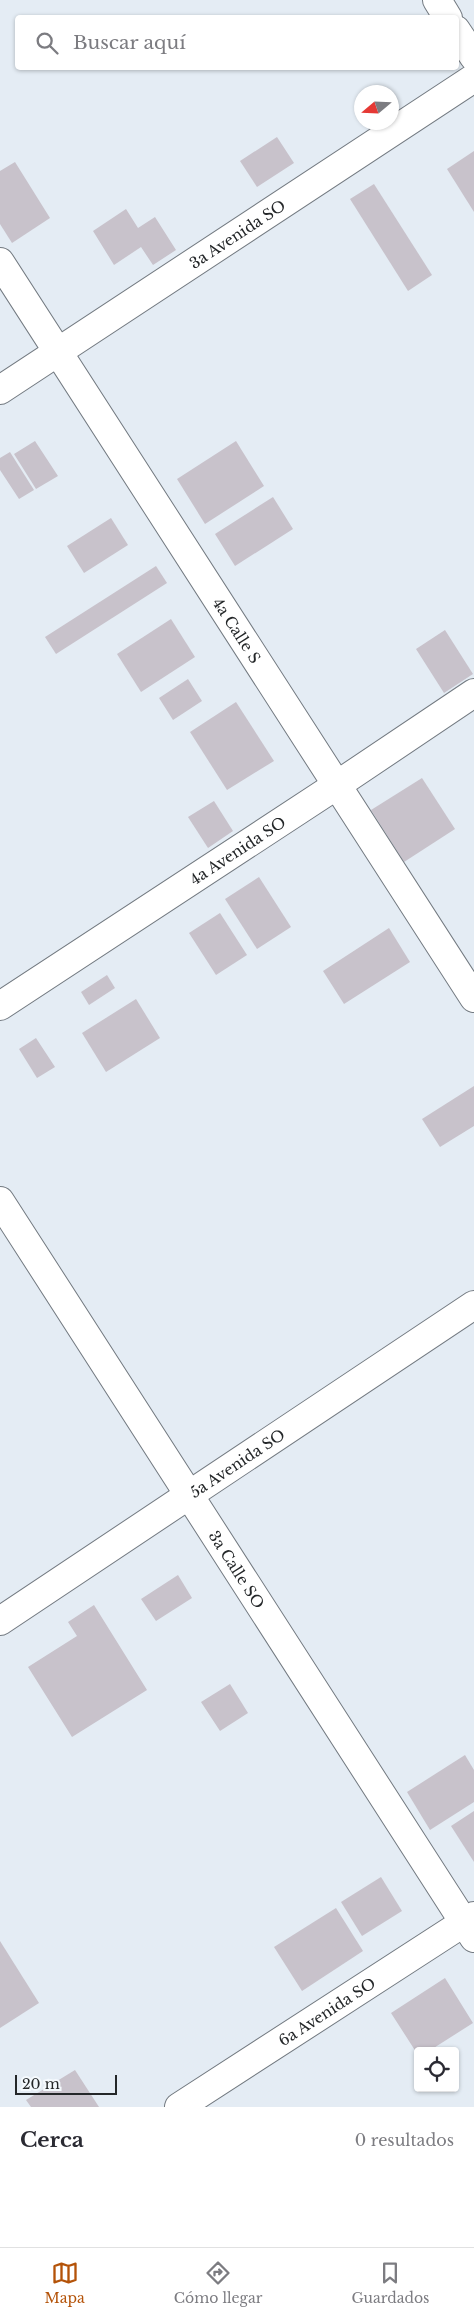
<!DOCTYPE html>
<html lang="es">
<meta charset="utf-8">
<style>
body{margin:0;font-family:"Libre Baskerville",serif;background:#f7f7f7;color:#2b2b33}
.controls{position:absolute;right:15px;bottom:15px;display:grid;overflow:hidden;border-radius:5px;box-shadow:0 1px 4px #0004}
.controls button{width:45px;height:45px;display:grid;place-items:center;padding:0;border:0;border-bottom:1px solid #e1e1e2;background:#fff;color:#2b2b33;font:25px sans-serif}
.compass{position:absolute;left:354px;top:85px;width:45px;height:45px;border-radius:50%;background:#fff;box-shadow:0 1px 4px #0004;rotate:251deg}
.scale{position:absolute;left:15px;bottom:12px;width:102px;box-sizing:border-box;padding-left:5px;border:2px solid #242729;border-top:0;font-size:14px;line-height:18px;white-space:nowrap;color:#242729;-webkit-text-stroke:4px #f4f9fd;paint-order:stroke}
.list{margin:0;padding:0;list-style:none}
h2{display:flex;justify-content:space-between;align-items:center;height:65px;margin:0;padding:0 20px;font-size:21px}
h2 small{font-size:16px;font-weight:400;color:#7c7c81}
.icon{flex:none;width:28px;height:28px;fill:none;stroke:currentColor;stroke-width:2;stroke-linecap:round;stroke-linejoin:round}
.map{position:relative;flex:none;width:474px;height:2107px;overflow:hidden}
.search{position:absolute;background:#fff;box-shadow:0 1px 4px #0004;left:15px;right:15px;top:15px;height:55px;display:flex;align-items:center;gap:12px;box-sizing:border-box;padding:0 18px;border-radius:5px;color:#7c7c81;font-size:19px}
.sheet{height:140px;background:#fff}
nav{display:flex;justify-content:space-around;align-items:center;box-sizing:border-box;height:70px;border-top:1px solid #e1e1e2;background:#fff;font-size:14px;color:#7c7c81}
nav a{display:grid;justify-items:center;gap:2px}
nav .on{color:#b45309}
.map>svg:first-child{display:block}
.building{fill:#c8c2cb}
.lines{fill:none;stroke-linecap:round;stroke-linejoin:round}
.minor-casing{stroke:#737a81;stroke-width:30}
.minor{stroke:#fff;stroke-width:28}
.labels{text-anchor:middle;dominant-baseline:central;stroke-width:4;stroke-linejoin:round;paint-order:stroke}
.street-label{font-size:15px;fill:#242729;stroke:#f4f9fd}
</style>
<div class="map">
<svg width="474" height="2107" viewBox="0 0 474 2107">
<rect width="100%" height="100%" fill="#e4ecf4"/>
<g class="building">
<path d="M277 137 294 163 257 187 240 161Z"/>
<path d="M474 151V212L447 169Z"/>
<path d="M15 162 50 218 12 243 0 224V171Z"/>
<path d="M374 184 432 275 408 291 350 199Z"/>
<path d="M126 209 138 228 155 217 176 250 153 265 141 247 114 265 93 231Z"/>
<path d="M35 441 58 476 36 489 14 454Z"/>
<path d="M236 441 264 486 205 524 177 479Z"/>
<path d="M10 452 34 490 19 499 0 470V458Z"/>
<path d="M273 497 293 529 235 566 215 534Z"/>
<path d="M111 518 128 545 84 573 67 546Z"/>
<path d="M156 566 167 583 56 654 45 637Z"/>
<path d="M171 619 195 657 141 692 117 654Z"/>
<path d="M445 630 473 674 444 693 416 649Z"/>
<path d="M188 679 202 701 173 720 159 698Z"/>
<path d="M236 702 274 761 227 790 190 732Z"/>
<path d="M422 778 455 829 404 862 371 810Z"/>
<path d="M214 801 233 831 208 848 188 817Z"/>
<path d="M259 877 291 927 257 949 225 899Z"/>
<path d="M220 913 247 955 216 975 189 933Z"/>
<path d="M389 928 410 962 344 1004 323 971Z"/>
<path d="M107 975 115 988 89 1005 81 992Z"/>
<path d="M136 999 160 1038 106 1072 82 1033Z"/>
<path d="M36 1038 55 1067 37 1078 19 1049Z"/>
<path d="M474 1086V1126L440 1147 422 1119Z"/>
<path d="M178 1575 192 1598 156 1621 141 1599Z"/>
<path d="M94 1605 147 1690 72 1737 28 1667 77 1636 68 1622Z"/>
<path d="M230 1684 248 1713 220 1731 201 1702Z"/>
<path d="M465 1755 474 1770V1802L430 1830 407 1792Z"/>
<path d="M474 1811V1862L451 1826Z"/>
<path d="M381 1877 402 1911 362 1936 341 1902Z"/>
<path d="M336 1908 363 1951 302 1991 274 1947Z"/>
<path d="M0 1941 39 2003 0 2028Z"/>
<path d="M445 1978 473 2023 429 2051H418V2055L391 2013Z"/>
<path d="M75 2070 99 2107H31L26 2100Z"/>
</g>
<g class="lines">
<g class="minor-casing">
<g id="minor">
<path d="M437 0 448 18"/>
<path d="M456 30 474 57"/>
<path id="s1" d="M0 262 474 998"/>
<path id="s2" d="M0 390 474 78"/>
<path id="s3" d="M0 1006 337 785 474 693"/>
<path id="s4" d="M0 1201 474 1938"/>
<path id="s5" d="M0 1621 474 1305"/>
<path id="s6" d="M179 2107 474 1916"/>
</g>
</g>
<use href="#minor" class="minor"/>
</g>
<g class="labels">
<g class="street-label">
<text stroke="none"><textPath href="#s2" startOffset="284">3a Avenida SO</textPath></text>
<text stroke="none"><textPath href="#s1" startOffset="438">4a Calle S</textPath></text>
<text stroke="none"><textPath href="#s3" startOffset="284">4a Avenida SO</textPath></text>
<text stroke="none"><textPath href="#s5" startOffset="285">5a Avenida SO</textPath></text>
<text stroke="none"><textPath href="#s4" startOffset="438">3a Calle SO</textPath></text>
<text stroke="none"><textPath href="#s6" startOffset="176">6a Avenida SO</textPath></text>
</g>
</g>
</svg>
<div class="controls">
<button><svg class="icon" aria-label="locate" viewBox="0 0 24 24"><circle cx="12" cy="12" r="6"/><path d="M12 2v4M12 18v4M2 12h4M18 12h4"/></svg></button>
</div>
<svg class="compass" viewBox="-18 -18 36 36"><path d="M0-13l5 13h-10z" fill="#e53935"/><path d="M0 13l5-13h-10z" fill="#7c7c81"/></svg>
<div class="scale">20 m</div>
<div class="search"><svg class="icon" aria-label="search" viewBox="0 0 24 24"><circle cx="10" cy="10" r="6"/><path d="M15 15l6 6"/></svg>Buscar aquí</div>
</div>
<section class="sheet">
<h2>Cerca<small>0 resultados</small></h2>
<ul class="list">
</ul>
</section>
<nav>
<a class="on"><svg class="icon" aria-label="map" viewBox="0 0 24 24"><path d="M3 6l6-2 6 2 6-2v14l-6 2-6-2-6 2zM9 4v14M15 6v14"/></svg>Mapa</a>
<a><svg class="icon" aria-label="directions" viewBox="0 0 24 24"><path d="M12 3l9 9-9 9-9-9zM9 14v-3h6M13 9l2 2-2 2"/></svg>Cómo llegar</a>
<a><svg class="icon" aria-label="saved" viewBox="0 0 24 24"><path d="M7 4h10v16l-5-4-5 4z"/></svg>Guardados</a>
</nav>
